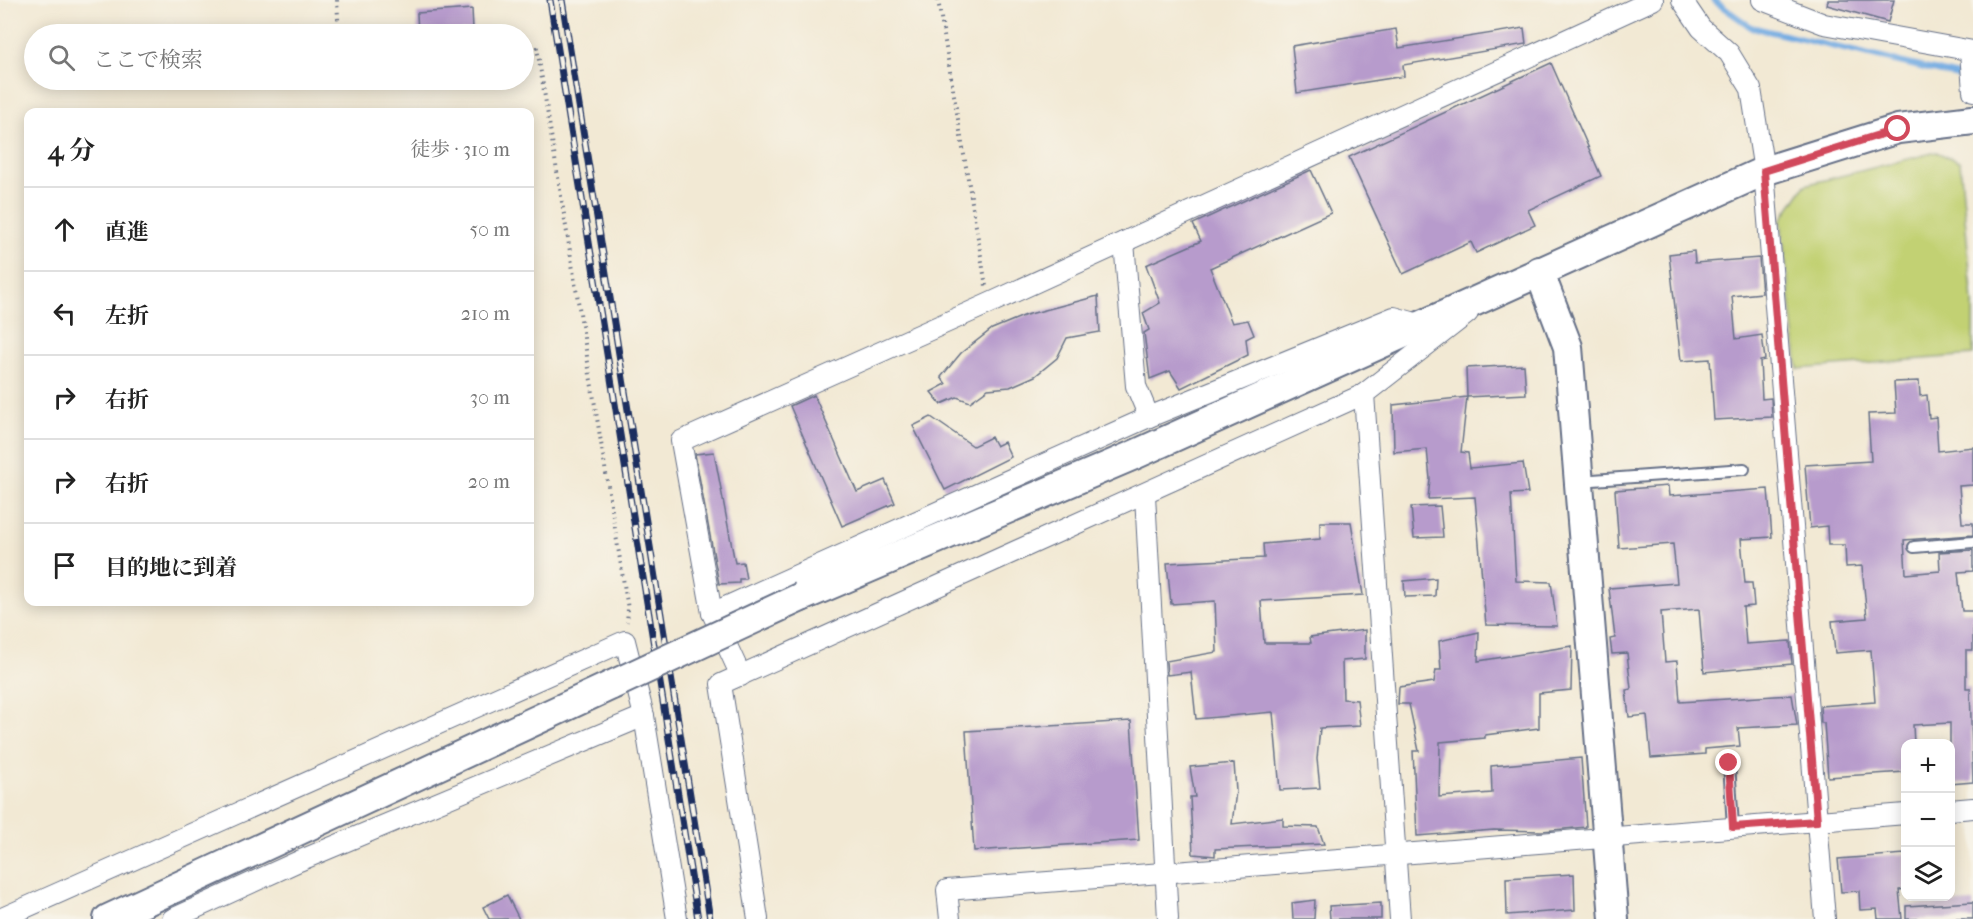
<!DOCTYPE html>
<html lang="ja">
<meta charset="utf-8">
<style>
body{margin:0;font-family:"IM FELL French Canon","Noto Serif JP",serif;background:#f2f2f2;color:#222}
.controls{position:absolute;right:18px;bottom:18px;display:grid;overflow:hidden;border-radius:12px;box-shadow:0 3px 15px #0003}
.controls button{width:54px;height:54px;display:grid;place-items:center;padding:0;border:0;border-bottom:2px solid #e0e0e0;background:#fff;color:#222;font:30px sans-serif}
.stop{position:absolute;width:18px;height:18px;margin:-14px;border:4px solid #d1495b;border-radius:50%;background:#fff}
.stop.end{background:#d1495b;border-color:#fff;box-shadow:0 2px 6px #0008}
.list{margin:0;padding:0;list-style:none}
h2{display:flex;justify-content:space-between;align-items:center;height:78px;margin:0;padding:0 24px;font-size:26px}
h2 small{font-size:20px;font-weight:400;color:#767676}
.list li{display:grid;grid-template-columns:39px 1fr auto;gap:18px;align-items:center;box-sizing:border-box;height:84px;padding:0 24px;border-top:2px solid #e0e0e0}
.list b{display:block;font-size:22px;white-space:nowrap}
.list em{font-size:20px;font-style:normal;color:#767676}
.icon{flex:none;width:33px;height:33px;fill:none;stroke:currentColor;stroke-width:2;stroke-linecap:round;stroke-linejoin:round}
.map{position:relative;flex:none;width:1973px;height:919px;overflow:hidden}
.search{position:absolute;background:#fff;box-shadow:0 3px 15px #0003;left:24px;top:24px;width:510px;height:66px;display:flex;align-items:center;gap:15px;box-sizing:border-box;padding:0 21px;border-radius:33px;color:#767676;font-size:22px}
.panel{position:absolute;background:#fff;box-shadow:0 3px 15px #0003;left:24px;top:108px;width:510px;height:498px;border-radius:12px}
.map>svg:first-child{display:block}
.green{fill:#c2d173;stroke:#6e8068;stroke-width:1.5}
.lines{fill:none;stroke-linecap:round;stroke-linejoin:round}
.stream{stroke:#72abe2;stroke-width:6}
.building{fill:#b79bcc}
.lane-casing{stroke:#667087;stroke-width:14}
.street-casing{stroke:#667087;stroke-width:22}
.secondary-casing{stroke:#667087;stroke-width:32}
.path{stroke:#667087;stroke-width:4;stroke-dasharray:1.5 4.5;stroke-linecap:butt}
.lane{stroke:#fff;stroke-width:10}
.street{stroke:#fff;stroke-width:20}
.secondary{stroke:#fff;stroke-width:28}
.rail-casing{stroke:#1b2f5e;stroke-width:7}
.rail{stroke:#f7f3e8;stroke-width:4.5;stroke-dasharray:14;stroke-linecap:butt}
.secondary-bridge-casing{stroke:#667087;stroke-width:32;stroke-linecap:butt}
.secondary-bridge{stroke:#fff;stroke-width:28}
.route{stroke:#d1495b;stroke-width:8}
</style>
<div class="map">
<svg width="1973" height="919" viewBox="0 0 1973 919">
<rect width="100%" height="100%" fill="#f7f3e8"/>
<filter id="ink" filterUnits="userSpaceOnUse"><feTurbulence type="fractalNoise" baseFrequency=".0167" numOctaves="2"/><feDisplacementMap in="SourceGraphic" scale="12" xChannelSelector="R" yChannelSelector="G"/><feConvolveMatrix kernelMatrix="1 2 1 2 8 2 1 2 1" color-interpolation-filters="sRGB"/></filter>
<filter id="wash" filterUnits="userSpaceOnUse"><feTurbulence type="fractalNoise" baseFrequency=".008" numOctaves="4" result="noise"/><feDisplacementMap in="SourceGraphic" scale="24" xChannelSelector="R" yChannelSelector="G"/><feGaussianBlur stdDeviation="1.35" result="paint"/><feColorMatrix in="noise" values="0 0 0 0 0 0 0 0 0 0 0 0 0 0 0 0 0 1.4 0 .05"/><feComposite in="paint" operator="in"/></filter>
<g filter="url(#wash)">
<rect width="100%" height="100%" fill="#f2e9d4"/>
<path class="green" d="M1936 152 1960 162 1973 304V355L1798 369 1781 220 1805 185Z"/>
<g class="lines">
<path class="stream" d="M1713 0 1751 27 1967 78"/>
</g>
<g id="blocks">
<g class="building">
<path d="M1828 0H1894L1888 22 1827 5Z"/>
<path d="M472 9 473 30 418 33 417 13Z"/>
<path d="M1524 28 1526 44 1403 65 1404 76 1297 93 1292 46 1396 29 1399 48Z"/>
<path d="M1551 63 1601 176 1528 210 1535 225 1476 253 1471 242 1403 274 1349 157Z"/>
<path d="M1311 170 1331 213 1210 268 1232 323 1248 320 1254 335 1246 339 1248 355 1181 388 1170 371 1150 379 1144 333 1149 330 1143 313 1160 303 1146 265 1201 241 1193 224Z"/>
<path d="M1694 251 1695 263 1759 258 1762 293 1732 296 1736 339 1762 335 1765 360 1760 361 1762 399 1771 398 1772 417 1714 420 1710 359 1681 361 1669 254Z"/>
<path d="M1098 296 1100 332 1067 338 1057 358 1035 376 1010 387 988 389 970 402 957 397 941 404 931 392 946 384 941 377 961 353 992 329 1026 315Z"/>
<path d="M1524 365 1526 394 1467 397 1466 368Z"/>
<path d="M1919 381 1920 396 1927 395 1929 418 1936 417 1938 451 1973 447V485L1959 486 1962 523H1973V535L1904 540 1906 574 1940 571 1939 552 1973 550V571L1958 572 1962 611H1973V650H1966V688H1970L1973 782 1950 784V723L1913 725 1914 744H1905V772L1828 777 1824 723H1821L1820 706 1875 702 1871 650 1835 653 1832 621 1867 618 1862 566 1846 567 1845 545H1828L1827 526 1810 528 1805 465 1871 461 1868 414 1896 413 1894 382Z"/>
<path d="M814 395 857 492 885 480 895 503 842 526 790 406Z"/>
<path d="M1467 397 1461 452 1468 453 1470 468 1523 463 1528 493 1511 494 1516 581 1551 582 1557 626 1486 625 1475 497 1428 499 1430 479 1427 449 1394 452 1393 405Z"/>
<path d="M931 417 973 446 991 437 996 446 1004 442 1011 457 945 490 913 426Z"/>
<path d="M714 452 735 563 743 562 746 579H739V583L719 584 695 454Z"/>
<path d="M1668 486 1669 496 1768 489 1772 537 1741 539 1745 583H1752L1754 606 1743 607 1746 644 1790 641 1792 664 1704 672 1699 609 1661 612 1665 662 1677 661 1680 702 1792 695 1797 725 1738 728 1740 746 1705 749V754L1651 758 1647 715 1629 717 1626 690 1631 689 1627 653 1612 654 1610 639 1615 638 1609 588 1677 583 1673 544 1619 548 1615 490Z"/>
<path d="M1440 506 1443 537 1414 538 1411 507Z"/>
<path d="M1320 522H1351L1363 595 1261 601 1264 643H1311L1310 637 1365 630V659L1342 661 1343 699 1357 700 1360 726 1320 728 1317 759 1320 788 1280 790 1273 712 1196 719 1191 672 1167 675 1166 661 1217 652 1215 601 1171 604 1167 563 1264 558 1263 544 1320 539Z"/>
<path d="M1436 578 1435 596 1405 597 1404 581Z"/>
<path d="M1479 632 1478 661 1572 646 1571 690 1539 693V728L1485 735V738L1440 742 1439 797 1492 793 1491 766 1581 758 1586 827 1542 831 1494 830 1417 836 1413 751H1419L1409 704H1398L1399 687 1434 682 1436 670H1441L1439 641Z"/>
<path d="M1131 721 1139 840 974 851 966 731Z"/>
<path d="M1234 763 1236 791 1232 824 1283 818V826L1318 827 1324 844 1215 849V856L1193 854 1190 797H1195L1190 767Z"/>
<path d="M1905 854V889L1899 890 1902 919H1878L1877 909 1860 910 1859 891 1841 892 1838 859Z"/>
<path d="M1574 874 1575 910 1507 915 1506 878Z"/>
<path d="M507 895 519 919H489L483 907Z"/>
<path d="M1315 900 1314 919H1293L1292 903Z"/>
<path d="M1973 902V919H1906V906Z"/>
<path d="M1381 903V919H1330L1329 906Z"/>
</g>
</g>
</g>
<g filter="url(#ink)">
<use href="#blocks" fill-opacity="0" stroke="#667087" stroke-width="1.5"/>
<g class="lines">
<g class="lane-casing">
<g id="lane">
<path d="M1579 481 1744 469"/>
<path d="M1914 547 1973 542"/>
<path d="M1729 763 1733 827"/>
</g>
</g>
<g class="street-casing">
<g id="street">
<path d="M1682 0 1701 28 1729 53 1751 89 1764 171 1825 919"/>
<path d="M1762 0 1824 24 1973 51"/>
<path d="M1970 52 1973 91"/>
<path d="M1124 242 1136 386 1149 417"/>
<path d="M1145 495 1168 919"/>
<path d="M712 613 1149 417 1394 317 1426 326"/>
<path d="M741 676 712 613 681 441 988 304 1653 0"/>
<path d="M1950 810 1973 808"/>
<path d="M0 919 625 641 644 716 677 919"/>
<path d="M172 919 299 861 644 716"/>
<path d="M758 919 721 684 1364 394"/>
<path d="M950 919 947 890 1906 814"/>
<path d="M1400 919 1364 394 1468 313"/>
</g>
</g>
<g class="secondary-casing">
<g id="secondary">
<path d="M1539 271 1568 347 1614 919"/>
<path d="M801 597 1134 455 1764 171 1898 129 1973 120"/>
<path d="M108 919 612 685"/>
</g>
</g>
<g class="path">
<path d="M337 0 339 34"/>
<path d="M938 0 986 286"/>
<path d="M524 48H537L628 609 627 622"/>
</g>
<use href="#lane" class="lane"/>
<use href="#street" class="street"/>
<use href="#secondary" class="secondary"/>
<g class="rail-casing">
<g id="rail">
<path d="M550 0 698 919"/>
<path d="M562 0 710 919"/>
</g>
</g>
<use href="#rail" class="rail"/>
<g class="secondary-bridge-casing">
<path id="secondary-bridge" d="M612 685 801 597"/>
</g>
<use href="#secondary-bridge" class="secondary-bridge"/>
</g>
</g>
<g class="lines" filter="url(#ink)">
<path class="route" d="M1729 763 1733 827 1817 821 1764 171 1898 129"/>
</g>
</svg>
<div class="controls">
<button>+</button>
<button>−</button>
<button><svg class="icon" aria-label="layers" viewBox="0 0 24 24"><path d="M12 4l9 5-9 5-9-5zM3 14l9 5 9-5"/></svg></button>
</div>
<div class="stop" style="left:1898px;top:129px"></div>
<div class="stop end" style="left:1729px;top:763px"></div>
<div class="search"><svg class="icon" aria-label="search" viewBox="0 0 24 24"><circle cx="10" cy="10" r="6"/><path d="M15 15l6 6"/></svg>ここで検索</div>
<section class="panel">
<h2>4 分<small>徒歩 · 310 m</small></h2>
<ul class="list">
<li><svg class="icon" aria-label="ahead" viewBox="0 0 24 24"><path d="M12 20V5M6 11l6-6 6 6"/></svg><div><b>直進</b></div><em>50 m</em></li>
<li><svg class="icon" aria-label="left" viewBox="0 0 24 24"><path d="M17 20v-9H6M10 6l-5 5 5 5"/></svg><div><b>左折</b></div><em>210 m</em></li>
<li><svg class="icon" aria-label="right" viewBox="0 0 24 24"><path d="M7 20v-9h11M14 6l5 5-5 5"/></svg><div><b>右折</b></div><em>30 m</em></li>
<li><svg class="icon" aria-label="right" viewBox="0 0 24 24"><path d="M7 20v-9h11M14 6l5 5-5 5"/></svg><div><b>右折</b></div><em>20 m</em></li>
<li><svg class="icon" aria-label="arrive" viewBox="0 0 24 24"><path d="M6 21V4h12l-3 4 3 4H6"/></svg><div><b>目的地に到着</b></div></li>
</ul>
</section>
</div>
